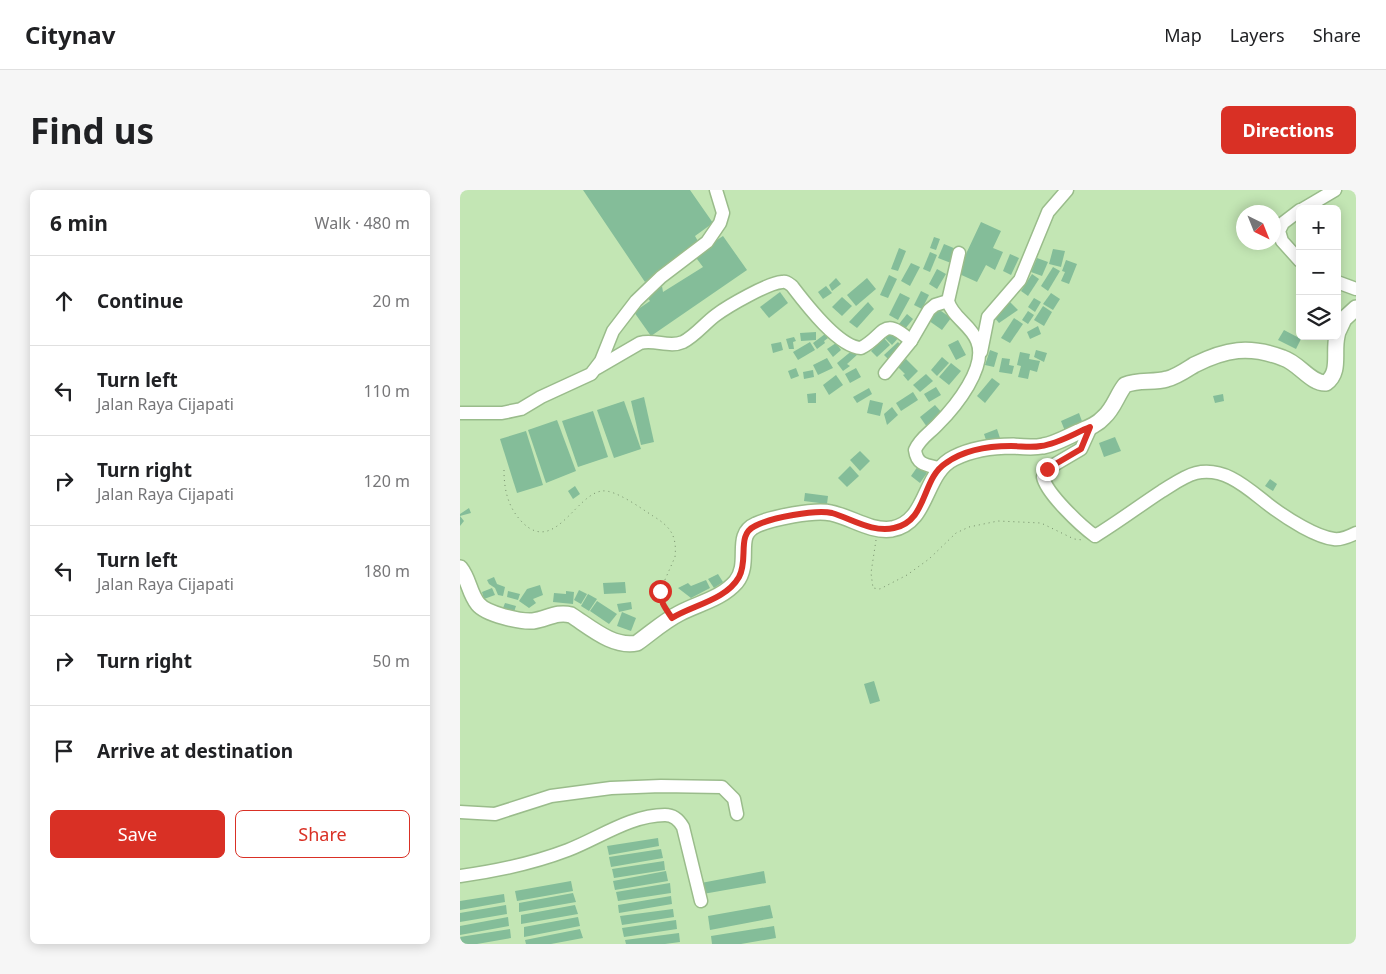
<!DOCTYPE html>
<meta charset="utf-8">
<style>
body{margin:0;font-family:"Noto Sans",sans-serif;background:#f6f6f6;color:#202124}
.controls{position:absolute;right:15px;top:15px;display:grid;overflow:hidden;border-radius:8px;box-shadow:0 2px 12px #0003}
.controls button{width:45px;height:45px;display:grid;place-items:center;padding:0;border:0;border-bottom:1px solid #e0e0e0;background:#fff;color:#202124;font:25px sans-serif}
.compass{position:absolute;left:776px;top:15px;width:45px;height:45px;border-radius:50%;background:#fff;box-shadow:0 2px 12px #0003;rotate:137deg}
.stop{position:absolute;width:15px;height:15px;margin:-11px;border:4px solid #d93025;border-radius:50%;background:#fff}
.stop.end{background:#d93025;border-color:#fff;box-shadow:0 1px 5px #0008}
.list{margin:0;padding:0;list-style:none}
h2{display:flex;justify-content:space-between;align-items:center;height:65px;margin:0;padding:0 20px;font-size:21px}
h2 small{font-size:16px;font-weight:400;color:#757577}
.list li{display:grid;grid-template-columns:32px 1fr auto;gap:15px;align-items:center;box-sizing:border-box;height:90px;padding:0 20px;border-top:1px solid #e0e0e0}
.list b{display:block;font-size:19px;white-space:nowrap}
.list p{margin:0;font-size:16px;white-space:nowrap;color:#757577}
.list em{font-size:16px;font-style:normal;color:#757577}
.actions{display:flex;gap:10px;padding:15px 20px}
.actions a{flex:1;padding:11px 0;border:1px solid #d93025;border-radius:8px;text-align:center;font-size:18px;color:#d93025}
.actions .main{background:#d93025;color:#fff}
.icon{flex:none;width:28px;height:28px;fill:none;stroke:currentColor;stroke-width:2;stroke-linecap:round;stroke-linejoin:round}
.map{position:relative;flex:none;width:896px;height:754px;overflow:hidden;border-radius:8px}
header{display:flex;align-items:center;gap:30px;box-sizing:border-box;height:70px;padding:0 25px;background:#fff;border-bottom:1px solid #e0e0e0}
header strong{font-size:24px}
nav{display:flex;gap:28px;margin-inline-start:auto;font-size:18px}
.intro{display:flex;align-items:center;justify-content:space-between;box-sizing:border-box;height:120px;padding:0 30px}
h1{margin:0;font-size:35px}
.button{padding:12px 22px;border-radius:8px;background:#d93025;color:#fff;font-size:18px;font-weight:700}
main{display:flex;gap:30px;padding:0 30px}
aside{flex:1;background:#fff;border-radius:8px;box-shadow:0 2px 12px #0003}
.map>svg:first-child{display:block}
.building{fill:#84bd99}
.lines{fill:none;stroke-linecap:round;stroke-linejoin:round}
.minor-casing{stroke:#9abc8b;stroke-width:15}
.major-casing{stroke:#9abc8b;stroke-width:18}
.path{stroke:#758e6b;stroke-width:1;stroke-dasharray:1 4;stroke-linecap:butt}
.minor{stroke:#fff;stroke-width:12}
.major{stroke:#fff;stroke-width:15}
.route{stroke:#d93025;stroke-width:6}
</style>
<header>
<strong>Citynav</strong>
<nav><a>Map</a><a>Layers</a><a>Share</a></nav>
</header>
<div class="intro"><h1>Find us</h1><a class="button">Directions</a></div>
<main>
<aside>
<h2>6 min<small>Walk · 480 m</small></h2>
<ul class="list">
<li><svg class="icon" aria-label="ahead" viewBox="0 0 24 24"><path d="M12 20V5M6 11l6-6 6 6"/></svg><div><b>Continue</b></div><em>20 m</em></li>
<li><svg class="icon" aria-label="left" viewBox="0 0 24 24"><path d="M17 20v-9H6M10 6l-5 5 5 5"/></svg><div><b>Turn left</b><p>Jalan Raya Cijapati</p></div><em>110 m</em></li>
<li><svg class="icon" aria-label="right" viewBox="0 0 24 24"><path d="M7 20v-9h11M14 6l5 5-5 5"/></svg><div><b>Turn right</b><p>Jalan Raya Cijapati</p></div><em>120 m</em></li>
<li><svg class="icon" aria-label="left" viewBox="0 0 24 24"><path d="M17 20v-9H6M10 6l-5 5 5 5"/></svg><div><b>Turn left</b><p>Jalan Raya Cijapati</p></div><em>180 m</em></li>
<li><svg class="icon" aria-label="right" viewBox="0 0 24 24"><path d="M7 20v-9h11M14 6l5 5-5 5"/></svg><div><b>Turn right</b></div><em>50 m</em></li>
<li><svg class="icon" aria-label="arrive" viewBox="0 0 24 24"><path d="M6 21V4h12l-3 4 3 4H6"/></svg><div><b>Arrive at destination</b></div></li>
</ul>
<div class="actions"><a class="main">Save</a><a>Share</a></div>
</aside>
<div class="map">
<svg width="896" height="754" viewBox="0 0 896 754">
<rect width="100%" height="100%" fill="#c3e6b4"/>
<g class="building">
<path d="M123 0H230L253 33 235 46 239 53 212 74 185 92Z"/>
<path d="M521 32 541 41 533 58 543 62 535 80 526 75 517 92 497 83Z"/>
<path d="M263 46 287 80 191 146 174 122 190 111 187 107 202 96 203 102 243 77 234 65Z"/>
<path d="M474 47 480 49 476 60 470 58Z"/>
<path d="M484 54 496 59 491 73 478 68Z"/>
<path d="M439 58 446 61 438 81 431 79Z"/>
<path d="M593 59 605 61 601 77 589 74Z"/>
<path d="M470 62 477 65 470 82 463 79Z"/>
<path d="M550 64 559 68 551 85 543 81Z"/>
<path d="M577 68 588 72 582 86 571 82Z"/>
<path d="M606 70 617 74 609 94 601 91 605 82 602 81Z"/>
<path d="M451 73 460 77 450 96 441 91Z"/>
<path d="M593 77 600 81 588 101 581 96Z"/>
<path d="M477 79 486 84 477 99 469 94Z"/>
<path d="M572 84 579 89 568 106 561 101Z"/>
<path d="M429 85 437 89 428 108 420 105Z"/>
<path d="M376 88 381 94 372 101 369 95Z"/>
<path d="M407 88 416 99 396 116 387 105Z"/>
<path d="M366 96 372 103 363 109 358 102Z"/>
<path d="M461 101 469 105 462 119 454 115Z"/>
<path d="M320 102 328 113 309 128 300 117Z"/>
<path d="M440 103 450 108 438 130 429 125Z"/>
<path d="M591 103 600 109 593 120 583 114Z"/>
<path d="M382 107 392 116 382 126 372 117Z"/>
<path d="M574 108 581 112 575 122 568 117Z"/>
<path d="M408 112 414 119 397 138 389 132Z"/>
<path d="M550 112 558 120 539 133 533 126Z"/>
<path d="M474 116 491 128 482 140 465 128Z"/>
<path d="M583 116 592 122 584 136 574 130Z"/>
<path d="M568 121 574 125 568 134 562 130Z"/>
<path d="M447 124 453 129 445 139 439 134Z"/>
<path d="M554 128 563 134 550 153 541 148Z"/>
<path d="M578 136 581 144 570 149 567 142Z"/>
<path d="M434 140 440 146 432 155 425 148Z"/>
<path d="M824 140 841 149 836 159 818 150Z"/>
<path d="M356 142V150L341 151 340 143Z"/>
<path d="M365 144 368 148 364 151 365 153 357 159 353 153Z"/>
<path d="M334 147 336 151 333 152 334 159H329L326 149Z"/>
<path d="M424 148 430 155 417 167 411 161Z"/>
<path d="M498 150 506 165 496 170 488 155Z"/>
<path d="M321 152 323 160 313 163 311 154Z"/>
<path d="M350 152 355 160 338 170 333 162Z"/>
<path d="M438 152 443 158 430 171 424 165Z"/>
<path d="M376 153 381 160 373 167 367 159Z"/>
<path d="M394 159 398 164 387 174 390 176 383 181 377 173Z"/>
<path d="M530 160 538 163 534 177 525 175Z"/>
<path d="M576 160 587 163 584 172 574 167Z"/>
<path d="M560 162 570 164 569 169 580 171 577 182 570 180 568 189 558 187 561 176 557 175Z"/>
<path d="M482 167 489 173 477 186 471 180Z"/>
<path d="M367 168 373 178 358 185 353 175Z"/>
<path d="M542 168 550 169 549 175 554 176 552 184 539 182Z"/>
<path d="M446 169 458 181 448 191 443 185 445 184 438 177Z"/>
<path d="M491 173 501 181 489 195 479 187Z"/>
<path d="M336 178 339 186 331 189 328 181Z"/>
<path d="M396 178 401 187 390 193 385 184Z"/>
<path d="M353 180 354 187 344 189 343 182Z"/>
<path d="M466 184 473 191 460 202 453 195Z"/>
<path d="M376 185 383 195 369 205 363 195Z"/>
<path d="M532 188 540 194 525 213 517 206Z"/>
<path d="M476 197 481 205 469 212 464 204Z"/>
<path d="M409 198 412 204 397 213 393 207Z"/>
<path d="M453 202 458 210 441 221 436 213Z"/>
<path d="M356 203V213H348L347 204Z"/>
<path d="M763 204 764 211 755 213 753 206Z"/>
<path d="M184 207 194 252 181 255 171 211Z"/>
<path d="M410 210 423 213 420 226 407 223Z"/>
<path d="M164 211 181 259 154 268 137 220Z"/>
<path d="M475 215 483 224 467 237 460 227Z"/>
<path d="M432 217 438 225 427 235 424 224Z"/>
<path d="M133 221 148 267 118 277 102 231Z"/>
<path d="M619 223 623 234 605 241 601 231Z"/>
<path d="M97 230 116 281 86 293 68 240Z"/>
<path d="M537 239 540 248 527 253 524 244Z"/>
<path d="M66 241 83 295 57 303 40 249Z"/>
<path d="M655 247 661 261 644 267 639 253Z"/>
<path d="M400 261 410 271 400 281 390 270Z"/>
<path d="M390 276 399 286 387 297 378 288Z"/>
<path d="M458 276 467 283 460 293 451 286Z"/>
<path d="M810 289 817 294 813 301 805 296Z"/>
<path d="M115 296 120 304 113 309 108 301Z"/>
<path d="M345 303 368 306 367 314 344 311Z"/>
<path d="M9 318 11 323 0 326 4 331 0 336V324Z"/>
<path d="M258 384 263 392 254 398 248 389Z"/>
<path d="M34 387 37 394 45 397 43 406 38 405 35 398 29 394 27 390Z"/>
<path d="M246 390 250 398 231 408 218 398 228 393 231 396Z"/>
<path d="M165 392 166 403 144 404 143 393Z"/>
<path d="M80 395 83 405 73 409 76 413 69 418 59 411 67 399Z"/>
<path d="M32 398 35 405 24 409 22 402Z"/>
<path d="M119 400 127 404 121 414 114 410Z"/>
<path d="M48 401 60 404 58 410 47 407Z"/>
<path d="M106 401 114 402 113 414 93 412 94 403 106 404Z"/>
<path d="M128 404 137 409 129 421 121 416Z"/>
<path d="M137 411 157 424 149 434 130 421Z"/>
<path d="M171 412 172 419 159 422 157 414Z"/>
<path d="M45 413 56 416 54 422 43 418Z"/>
<path d="M162 422 176 428 171 441 157 436Z"/>
<path d="M414 491 420 511 410 514 404 494Z"/>
<path d="M198 648 199 656 149 665 147 656Z"/>
<path d="M201 659 203 668 151 677 149 667Z"/>
<path d="M204 671 205 680 154 688 152 679Z"/>
<path d="M206 681 208 691 155 700 153 691Z"/>
<path d="M304 681 306 693 243 704 241 693Z"/>
<path d="M111 691 113 701 57 711 55 701Z"/>
<path d="M210 693 211 703 158 711 156 702Z"/>
<path d="M113 703 116 712 59 722V713Z"/>
<path d="M44 704 45 712 0 720V711Z"/>
<path d="M211 706 212 714 159 723 158 715Z"/>
<path d="M46 715 47 724 0 732V723Z"/>
<path d="M115 715 118 724 61 734V725Z"/>
<path d="M310 715 313 728 250 740 248 726Z"/>
<path d="M213 719 214 727 162 735 160 726Z"/>
<path d="M48 727 49 736 0 745V736Z"/>
<path d="M118 727 120 736 64 747V737Z"/>
<path d="M216 730 217 739 164 747 162 738Z"/>
<path d="M314 736 316 748 281 754H252L251 746Z"/>
<path d="M50 739 51 748 17 754H0V747Z"/>
<path d="M120 739 123 748 91 754H66L65 750Z"/>
<path d="M219 743 220 752 205 754H166L165 750Z"/>
</g>
<g class="lines">
<g class="minor-casing">
<g id="minor">
<path d="M843 19 875 0"/>
<path d="M840 20 823 33 819 41 822 51 840 71"/>
<path d="M877 92 896 99"/>
<path d="M521 162 528 127 560 90 588 22 607 0"/>
<path d="M137 178 180 153C194 149 210 158 223 152 235 146 245 133 256 125 268 116 308 93 322 92 326 91 328 93 332 96 345 113 378 157 401 158 425 146 422 124 451 151"/>
<path d="M425 183 451 151 469 120 475 115 488 111"/>
<path d="M0 223H42L61 219 81 207 131 184 141 171 153 141 176 111 201 87 247 52 260 33 263 23 256 0"/>
<path d="M631 237 621 259 587 279 583 287C586 303 621 336 635 346 658 332 679 316 702 301 712 295 724 286 736 283 767 276 790 301 813 318 828 329 856 347 874 349 881 350 890 346 896 343"/>
<path d="M479 278C466 275 457 275 455 260 460 248 470 243 478 234 495 217 528 177 517 151 511 135 492 127 488 111L499 63"/>
<path d="M0 622 35 624 91 606 151 598 201 596 262 597 274 609 277 624"/>
<path d="M0 686C37 681 74 673 108 660 139 648 171 625 205 625 214 625 219 630 223 637L241 711"/>
</g>
</g>
<g class="major-casing">
<g id="major">
<path d="M877 144 884 129 896 118"/>
<path d="M0 378C9 389 9 403 18 414 26 424 60 432 73 431 87 429 97 421 111 425 130 437 153 458 177 453 191 443 204 431 220 423 239 413 261 409 276 392 292 372 273 345 296 335 311 328 355 319 371 323 391 327 410 342 432 339 469 332 463 283 494 268 512 259 533 256 553 256 563 257 573 258 583 256 595 254 607 247 618 242 628 238 637 235 644 227 654 218 657 205 665 195 678 189 693 193 707 189 716 187 726 180 734 175 766 159 789 155 823 168 839 173 851 194 866 193 881 182 873 163 877 146"/>
</g>
</g>
<g class="path">
<path d="M44 280C44 300 48 318 63 333 95 364 116 304 142 301 155 299 182 319 193 326 211 337 217 346 215 367L200 401V407L204 416"/>
<path d="M416 350 411 383 413 398 420 399 447 385 469 369 496 343 509 337 538 331 581 333 614 349 623 350"/>
</g>
<use href="#minor" class="minor"/>
<use href="#major" class="major"/>
</g>
<g class="lines">
<path class="route" d="M200 401C200 412 206 419 212 428 233 415 266 410 279 387 289 369 276 345 295 336 310 328 356 319 372 323 392 329 413 343 434 338 468 331 461 289 486 273 504 260 529 256 551 256 561 256 571 258 581 256 598 254 615 243 630 237L621 259 587 279"/>
</g>
</svg>
<div class="controls">
<button>+</button>
<button>−</button>
<button><svg class="icon" aria-label="layers" viewBox="0 0 24 24"><path d="M12 4l9 5-9 5-9-5zM3 14l9 5 9-5"/></svg></button>
</div>
<svg class="compass" viewBox="-18 -18 36 36"><path d="M0-13l5 13h-10z" fill="#e53935"/><path d="M0 13l5-13h-10z" fill="#757577"/></svg>
<div class="stop" style="left:200px;top:401px"></div>
<div class="stop end" style="left:587px;top:279px"></div>
</div>
</main>
